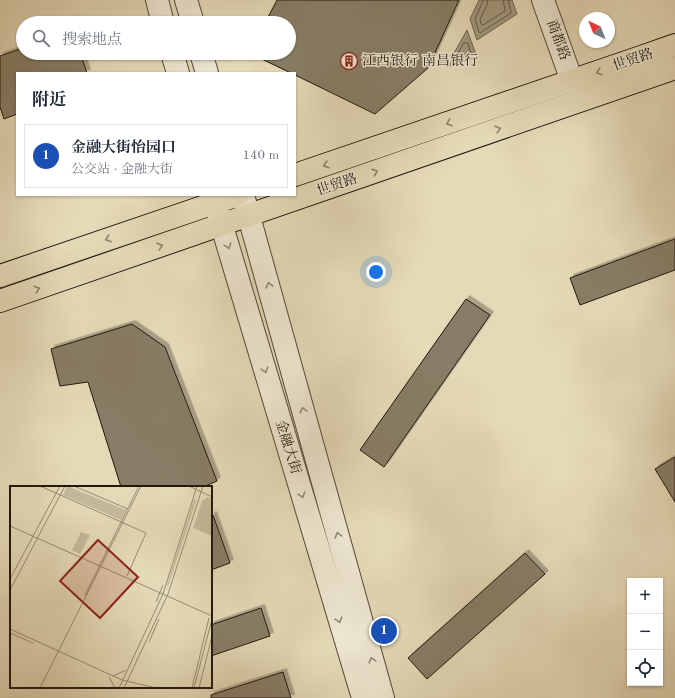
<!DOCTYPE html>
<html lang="zh">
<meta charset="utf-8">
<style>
body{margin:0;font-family:"Old Standard TT","Noto Serif SC",serif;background:#f6f6f7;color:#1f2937}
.controls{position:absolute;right:12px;bottom:12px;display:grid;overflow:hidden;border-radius:0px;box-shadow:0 1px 3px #0004}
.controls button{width:36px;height:36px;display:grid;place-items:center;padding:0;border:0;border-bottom:1px solid #e0e1e3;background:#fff;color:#1f2937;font:20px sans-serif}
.compass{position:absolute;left:579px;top:12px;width:36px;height:36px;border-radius:50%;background:#fff;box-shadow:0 1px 3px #0004;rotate:317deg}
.you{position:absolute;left:376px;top:272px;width:14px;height:14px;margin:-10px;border:3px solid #fff;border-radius:50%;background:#1a73e8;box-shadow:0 0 0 6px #1a73e833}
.badge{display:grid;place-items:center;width:26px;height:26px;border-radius:50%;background:#ea580c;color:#fff;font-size:13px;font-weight:700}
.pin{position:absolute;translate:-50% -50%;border:2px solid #fff;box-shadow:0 1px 4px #0006}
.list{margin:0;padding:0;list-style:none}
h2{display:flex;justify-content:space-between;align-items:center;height:52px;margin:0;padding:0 16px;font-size:17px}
h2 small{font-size:13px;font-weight:400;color:#747a83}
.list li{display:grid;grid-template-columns:26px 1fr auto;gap:12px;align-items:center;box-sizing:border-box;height:64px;margin:0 8px 8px;padding:0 8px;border:1px solid #e0e1e3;border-radius:0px}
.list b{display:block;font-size:15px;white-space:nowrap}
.list p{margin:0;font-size:13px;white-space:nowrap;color:#747a83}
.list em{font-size:13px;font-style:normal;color:#747a83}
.icon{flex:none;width:22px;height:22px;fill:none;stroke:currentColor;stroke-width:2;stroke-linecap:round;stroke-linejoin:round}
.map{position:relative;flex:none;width:675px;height:698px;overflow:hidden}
.search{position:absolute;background:#fff;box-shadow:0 1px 3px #0004;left:16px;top:16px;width:280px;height:44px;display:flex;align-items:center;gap:10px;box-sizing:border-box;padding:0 14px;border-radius:22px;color:#747a83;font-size:15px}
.panel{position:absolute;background:#fff;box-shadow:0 1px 3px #0004;left:16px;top:72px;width:280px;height:124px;border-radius:0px}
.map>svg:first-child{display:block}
.water{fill:#a2987e;stroke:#6e6551}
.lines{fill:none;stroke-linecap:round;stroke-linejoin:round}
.shore{stroke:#625846;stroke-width:1}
.building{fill:#877d66;stroke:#21180e;filter:url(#shadow)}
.minor-casing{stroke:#524838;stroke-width:24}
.major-casing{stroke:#21180e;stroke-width:24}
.minor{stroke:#eee7d1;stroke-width:22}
.major{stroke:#e5dab8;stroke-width:22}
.oneway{stroke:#8d836c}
.oneway2{stroke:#928a79}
.labels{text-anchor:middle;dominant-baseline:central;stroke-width:3;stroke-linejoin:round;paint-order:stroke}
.street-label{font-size:14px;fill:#21180e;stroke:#eee7d1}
.poi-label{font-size:14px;fill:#21180e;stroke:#eee7d1;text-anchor:start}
.inset-road{fill:none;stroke:#978c74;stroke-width:1}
.view{fill:#8f2418;fill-opacity:0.15;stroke:#8f2418;stroke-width:2}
.inset-edge{fill:none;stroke:#21180e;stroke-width:2}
</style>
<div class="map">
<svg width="675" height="698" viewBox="0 0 675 698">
<defs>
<filter id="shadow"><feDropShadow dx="3.5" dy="-3.5" stdDeviation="0" flood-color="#0004"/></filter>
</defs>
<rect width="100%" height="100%" fill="#e5dab8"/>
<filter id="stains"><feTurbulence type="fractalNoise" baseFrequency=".005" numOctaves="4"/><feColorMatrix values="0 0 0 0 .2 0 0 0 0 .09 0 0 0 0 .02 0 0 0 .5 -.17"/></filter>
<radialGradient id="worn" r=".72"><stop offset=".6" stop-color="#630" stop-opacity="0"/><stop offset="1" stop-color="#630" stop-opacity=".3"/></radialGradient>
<g class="water">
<path d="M479 0H512L517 14 477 40 470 19Z"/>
<path d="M467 30 477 57 446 67Z"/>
</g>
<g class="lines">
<g class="shore">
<path d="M483 0 482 3 475 19 479 32 480 33 511 13V11L508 0"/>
<path d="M488 0 487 5 480 19 481 24 483 25 505 11V9L503 0"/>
<path d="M464 43H468L471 54 470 55 458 58 457 56Z"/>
</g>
</g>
<g class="building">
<path d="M277 0H459L428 68 375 114 295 75V73H291L249 53H289V23H265Z"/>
<path d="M23 48V53H80L87 73H17V114L4 119 0 107V56Z"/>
<path d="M675 239V270L580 305 570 278Z"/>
<path d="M466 299 490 315 384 467 360 450Z"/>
<path d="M132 324 165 347 217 481 203 487H121L88 382 60 386 51 349Z"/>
<path d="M675 457V502L655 469Z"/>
<path d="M213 515 230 563 211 570V516Z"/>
<path d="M525 553 545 574 427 679 408 658Z"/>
<path d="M261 608 270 636 211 656V625Z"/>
<path d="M283 672 291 698H211V695Z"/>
</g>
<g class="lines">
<g class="minor-casing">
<g id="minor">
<path d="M157 0 163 23"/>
<path d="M186 0 193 23"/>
<path d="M543 0 572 81"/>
<path d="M172 53 178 73"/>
<path d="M201 53 207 73"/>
<path d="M243 195 383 698"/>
<path d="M216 206 363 698"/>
</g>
</g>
<g class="major-casing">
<g id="major">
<path d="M295 175 641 57 675 45"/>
<path d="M0 276 238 195"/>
<path d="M0 301 675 68"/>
</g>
</g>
<use href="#minor" class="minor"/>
<use href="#major" class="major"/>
</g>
<defs><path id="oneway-chevron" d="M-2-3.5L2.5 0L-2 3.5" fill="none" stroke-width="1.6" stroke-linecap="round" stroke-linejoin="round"/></defs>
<g class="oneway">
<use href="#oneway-chevron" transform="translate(599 72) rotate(161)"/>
<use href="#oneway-chevron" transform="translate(449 123) rotate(161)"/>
<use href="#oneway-chevron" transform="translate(498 129) rotate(-19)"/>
<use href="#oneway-chevron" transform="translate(326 165) rotate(161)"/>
<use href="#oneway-chevron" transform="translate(375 172) rotate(-19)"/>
<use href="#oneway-chevron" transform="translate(108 239) rotate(161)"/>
<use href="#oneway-chevron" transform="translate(160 246) rotate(-19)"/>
<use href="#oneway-chevron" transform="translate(37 289) rotate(-19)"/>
</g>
<g class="oneway2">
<use href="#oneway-chevron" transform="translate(228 246) rotate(73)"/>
<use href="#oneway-chevron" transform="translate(269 285) rotate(-105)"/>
<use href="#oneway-chevron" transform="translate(265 370) rotate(73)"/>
<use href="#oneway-chevron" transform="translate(303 410) rotate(-105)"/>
<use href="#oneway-chevron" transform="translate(302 495) rotate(73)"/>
<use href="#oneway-chevron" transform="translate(338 535) rotate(-105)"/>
<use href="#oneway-chevron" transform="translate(339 620) rotate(73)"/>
<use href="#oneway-chevron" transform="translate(372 660) rotate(-105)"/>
</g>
<defs>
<g id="building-ring" transform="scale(0.9)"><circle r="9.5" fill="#eee7d1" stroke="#8f2418" stroke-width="1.5"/><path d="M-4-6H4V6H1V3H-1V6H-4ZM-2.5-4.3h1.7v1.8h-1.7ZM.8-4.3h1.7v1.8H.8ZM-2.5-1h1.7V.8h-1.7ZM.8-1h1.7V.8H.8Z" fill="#8f2418"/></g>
</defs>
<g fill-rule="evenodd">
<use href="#building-ring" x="349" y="61"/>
</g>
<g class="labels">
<g class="street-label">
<text transform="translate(558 40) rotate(70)">商都路</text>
<text transform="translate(633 60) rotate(-19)">世贸路</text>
<text transform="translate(337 185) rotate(-19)">世贸路</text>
<text transform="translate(288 447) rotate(73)">金融大街</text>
</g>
<g class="poi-label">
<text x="362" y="61">江西银行 南昌银行</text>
</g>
</g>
<g transform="translate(10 486)">
<rect width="202" height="202" fill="#e5dab8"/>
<path d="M57 0 116 24 111 34 53 9ZM198 11 202 13V50L183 42 192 15ZM184 13 186 15 158 100 157 99ZM71 46 80 49 70 68 62 64Z" fill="#c4b99b"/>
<path class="inset-road" d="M30 0 136 47 117 90M64 0 118 23M179 0 202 11M0 40 202 130M0 93 50 0M0 104 55 0M75 109 129 0M146 116 153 99M0 143 112 194 146 202M0 147 23 157M139 156 149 133M103 190 116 184M99 191 105 202M30 202 131 0M109 202 153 108 187 0M114 202 158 108 193 0M182 202 199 132M184 202 202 133M189 202 202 150"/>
<path class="view" d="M88 54 128 91 90 132 50 95Z"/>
<rect width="202" height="202" class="inset-edge"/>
</g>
<rect width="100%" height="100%" filter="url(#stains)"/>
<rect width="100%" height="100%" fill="url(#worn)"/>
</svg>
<div class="controls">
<button>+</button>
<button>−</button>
<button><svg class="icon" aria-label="locate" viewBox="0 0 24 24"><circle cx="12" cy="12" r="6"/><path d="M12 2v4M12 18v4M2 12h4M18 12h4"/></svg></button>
</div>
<svg class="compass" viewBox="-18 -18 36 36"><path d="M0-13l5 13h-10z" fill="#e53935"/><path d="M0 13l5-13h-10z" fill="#747a83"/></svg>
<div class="you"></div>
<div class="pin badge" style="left:384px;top:631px;background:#1a4fb4">1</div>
<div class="search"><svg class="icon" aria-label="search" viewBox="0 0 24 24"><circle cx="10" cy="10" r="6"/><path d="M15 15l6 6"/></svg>搜索地点</div>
<section class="panel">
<h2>附近<small></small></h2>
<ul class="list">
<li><span class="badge" style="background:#1a4fb4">1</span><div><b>金融大街怡园口</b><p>公交站 · 金融大街</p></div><em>140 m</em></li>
</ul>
</section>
</div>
